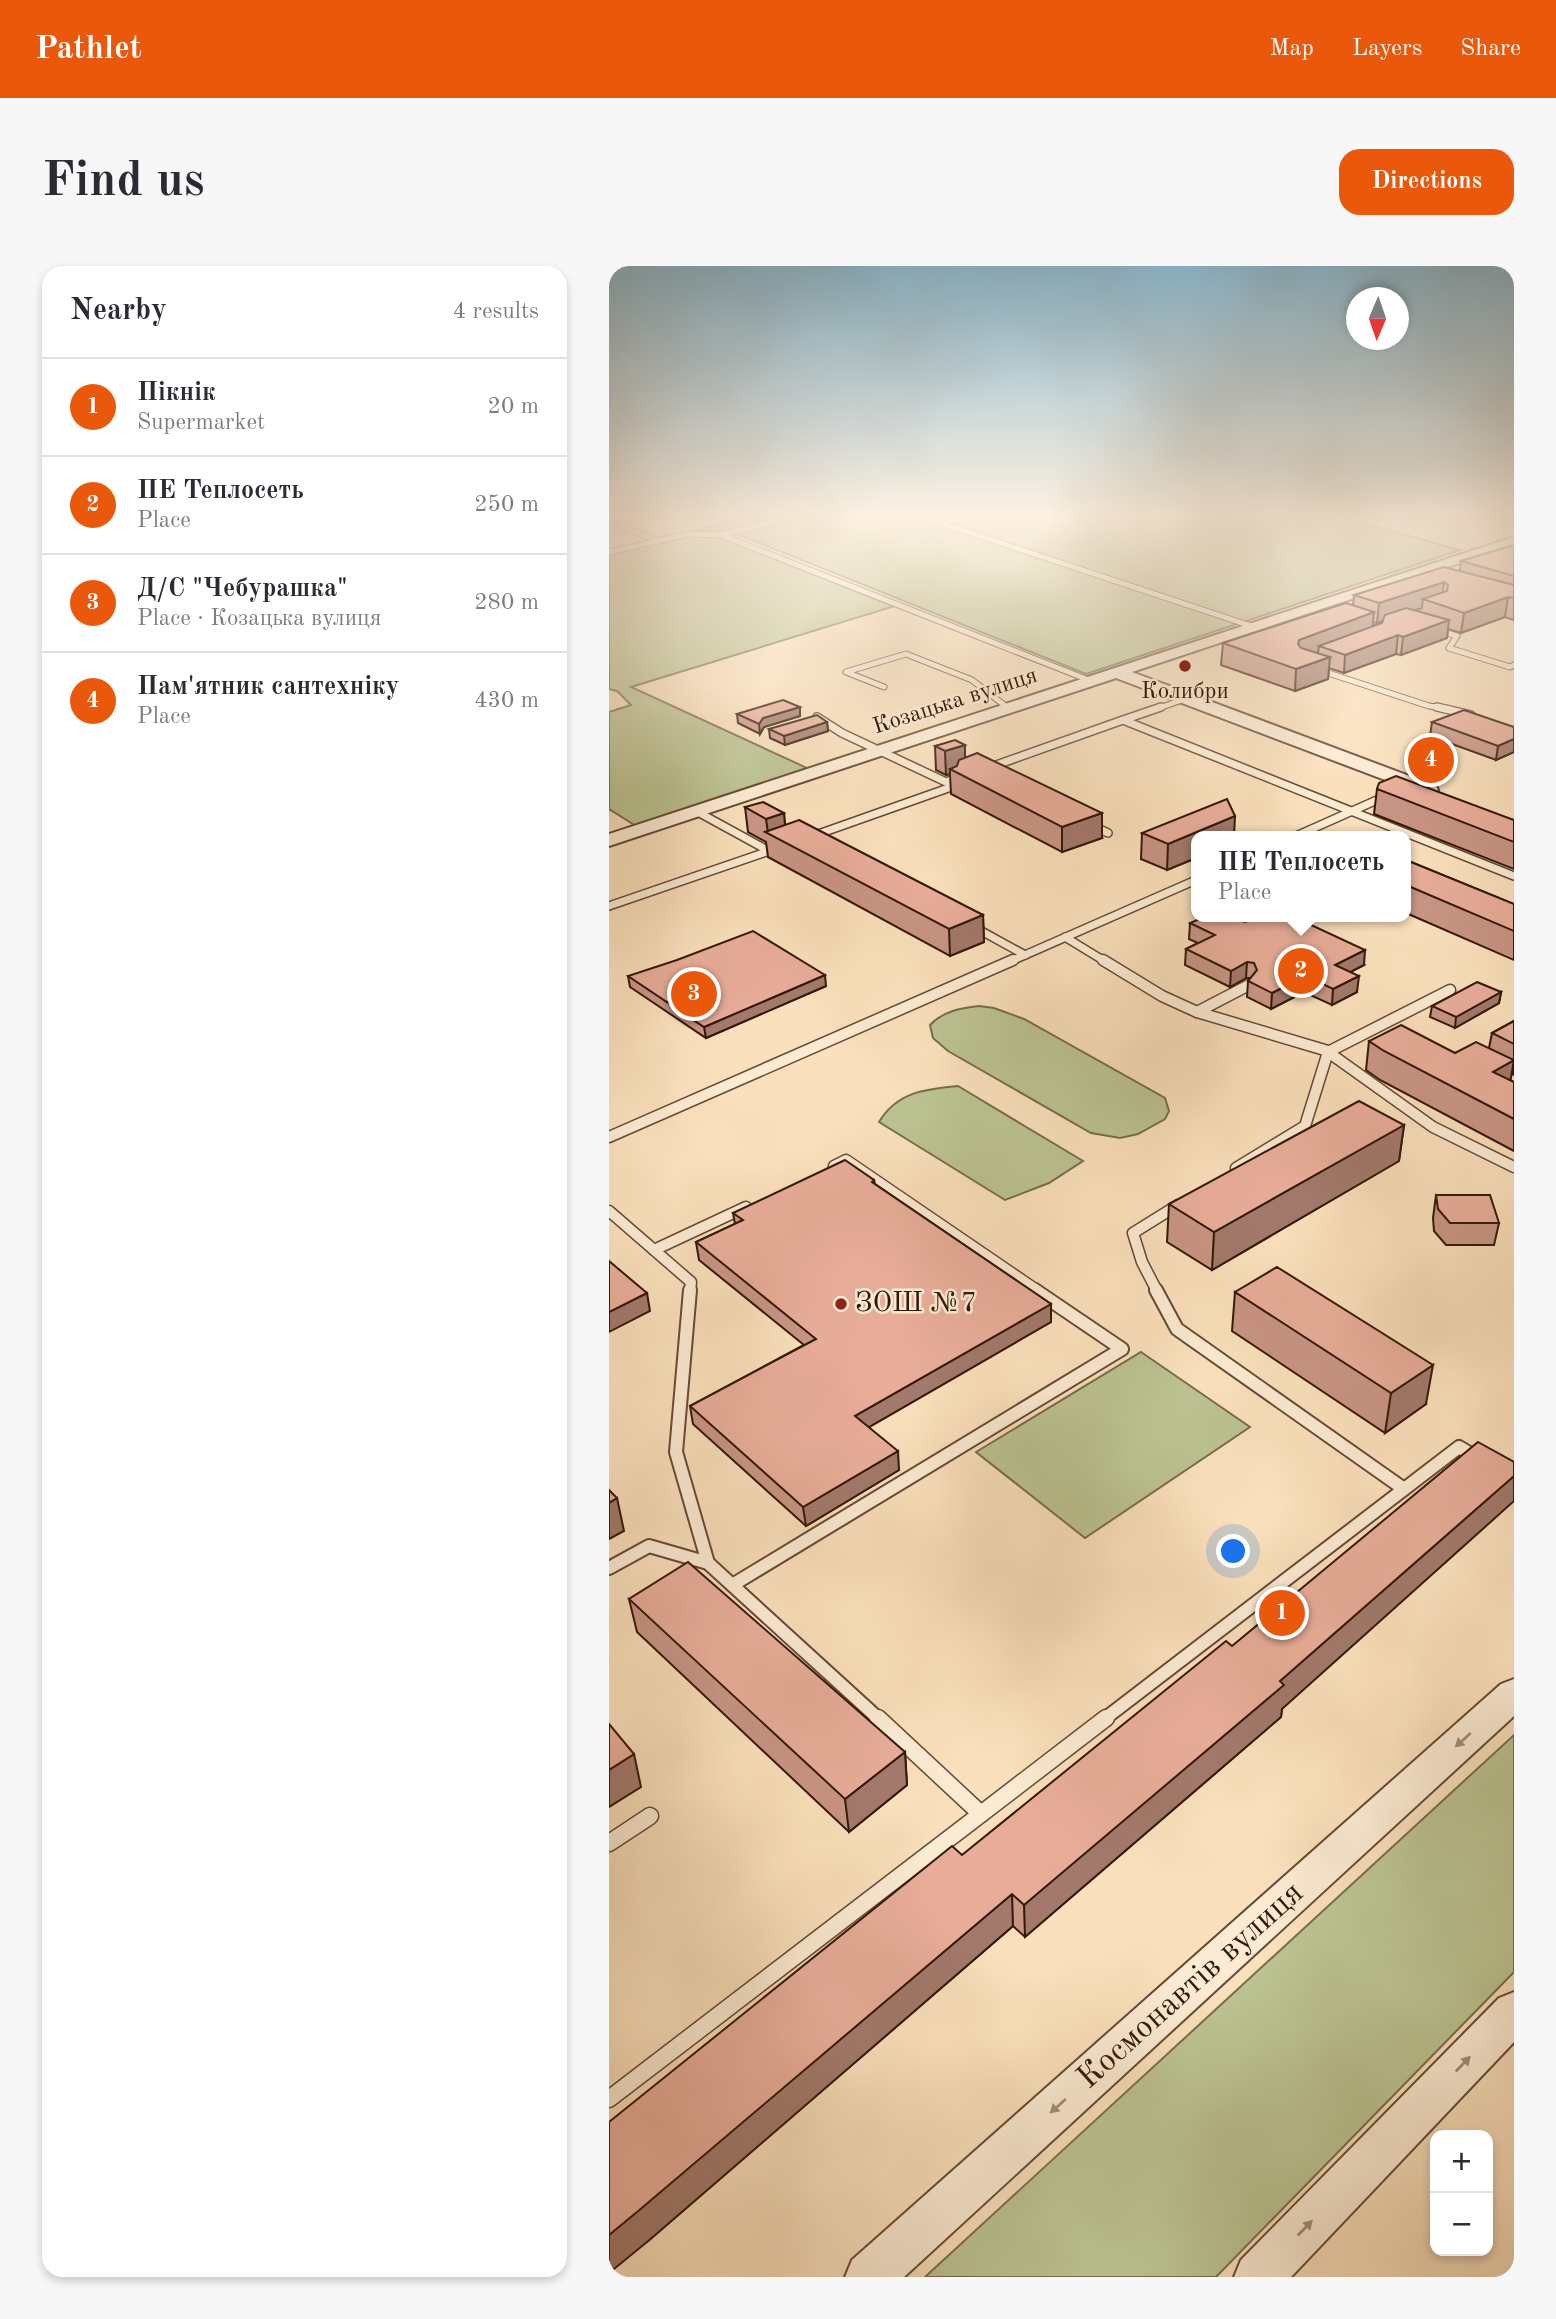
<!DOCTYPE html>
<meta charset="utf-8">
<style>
body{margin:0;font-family:"Old Standard TT",serif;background:#f7f7f7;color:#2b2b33}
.controls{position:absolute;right:21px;bottom:21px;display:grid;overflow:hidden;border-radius:14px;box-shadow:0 4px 10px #0003}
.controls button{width:63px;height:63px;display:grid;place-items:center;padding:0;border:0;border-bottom:2px solid #e1e1e2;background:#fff;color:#2b2b33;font:35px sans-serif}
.compass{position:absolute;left:737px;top:21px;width:63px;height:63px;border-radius:50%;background:#fff;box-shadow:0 4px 10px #0003;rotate:182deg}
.you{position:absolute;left:625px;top:1286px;width:24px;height:24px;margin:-18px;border:5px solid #fff;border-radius:50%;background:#1a73e8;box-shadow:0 0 0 10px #1a73e833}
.badge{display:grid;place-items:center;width:46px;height:46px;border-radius:50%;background:#ea580c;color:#fff;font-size:23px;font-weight:700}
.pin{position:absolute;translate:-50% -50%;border:4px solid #fff;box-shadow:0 2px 7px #0006}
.popup{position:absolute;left:582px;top:565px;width:220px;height:91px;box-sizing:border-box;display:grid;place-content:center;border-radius:14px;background:#fff;filter:drop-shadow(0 2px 5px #0005);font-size:23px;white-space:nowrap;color:#7c7c81}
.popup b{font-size:26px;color:#2b2b33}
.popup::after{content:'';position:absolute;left:50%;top:100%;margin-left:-14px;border:14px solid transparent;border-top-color:#fff}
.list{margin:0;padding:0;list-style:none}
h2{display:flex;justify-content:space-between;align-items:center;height:91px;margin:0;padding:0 28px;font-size:30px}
h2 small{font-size:23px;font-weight:400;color:#7c7c81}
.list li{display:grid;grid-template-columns:46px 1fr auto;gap:21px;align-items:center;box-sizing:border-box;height:98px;padding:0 28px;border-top:2px solid #e1e1e2}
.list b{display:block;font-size:26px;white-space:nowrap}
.list p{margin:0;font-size:23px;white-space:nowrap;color:#7c7c81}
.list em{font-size:23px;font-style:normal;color:#7c7c81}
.map{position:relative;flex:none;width:905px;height:2011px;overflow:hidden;border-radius:21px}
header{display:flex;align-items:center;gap:42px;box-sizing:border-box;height:98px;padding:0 35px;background:#ea580c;color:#fff}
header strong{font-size:33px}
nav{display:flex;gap:38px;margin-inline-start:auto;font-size:24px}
.intro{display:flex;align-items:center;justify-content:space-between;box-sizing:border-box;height:168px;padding:0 42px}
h1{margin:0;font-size:49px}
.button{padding:18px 32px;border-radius:21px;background:#ea580c;color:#fff;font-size:24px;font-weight:700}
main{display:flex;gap:42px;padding:0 42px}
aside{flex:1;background:#fff;border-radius:21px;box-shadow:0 4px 10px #0003}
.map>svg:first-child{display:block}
.green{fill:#bcc392;stroke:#786d4c;stroke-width:2}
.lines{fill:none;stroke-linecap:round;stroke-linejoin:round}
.service-far4-casing{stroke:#664934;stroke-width:7}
.service-far3-casing{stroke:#664934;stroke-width:10}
.service-far2-casing{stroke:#664934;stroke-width:13}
.service-far1-casing{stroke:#664934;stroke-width:16}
.service-casing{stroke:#664934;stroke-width:19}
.tertiary-casing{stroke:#664934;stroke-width:4}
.service-far4{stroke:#fcebd3;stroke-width:5}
.service-far3{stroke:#fcebd3;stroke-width:7}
.service-far2{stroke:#fcebd3;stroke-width:10}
.service-far1{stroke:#fcebd3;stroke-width:12}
.service{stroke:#fcebd3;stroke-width:16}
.tertiary{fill:#fcebd3;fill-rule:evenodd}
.wall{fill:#c89584;stroke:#341707;stroke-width:2;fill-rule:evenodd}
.shaded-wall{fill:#a2796b;stroke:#341707;stroke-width:2}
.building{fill:#e8ad99;stroke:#341707;stroke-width:2}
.oneway{fill:#a28c77}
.poi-dot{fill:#8f2418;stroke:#fcebd3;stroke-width:2.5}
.labels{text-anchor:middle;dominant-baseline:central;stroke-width:5;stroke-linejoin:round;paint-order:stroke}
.far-poi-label{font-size:23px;fill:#341707;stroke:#fcebd3}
.far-street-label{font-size:23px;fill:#341707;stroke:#fcebd3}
.poi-label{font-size:28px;fill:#341707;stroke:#fcebd3;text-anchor:start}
.near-street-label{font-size:33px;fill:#341707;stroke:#fcebd3}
</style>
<header>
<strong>Pathlet</strong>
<nav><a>Map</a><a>Layers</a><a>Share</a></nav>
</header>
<div class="intro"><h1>Find us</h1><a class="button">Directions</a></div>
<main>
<aside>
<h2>Nearby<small>4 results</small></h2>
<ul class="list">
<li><span class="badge">1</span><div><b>Пікнік</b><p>Supermarket</p></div><em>20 m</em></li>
<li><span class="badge">2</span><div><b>ПЕ Теплосеть</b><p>Place</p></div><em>250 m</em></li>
<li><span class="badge">3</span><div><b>Д/С &quot;Чебурашка&quot;</b><p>Place · Козацька вулиця</p></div><em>280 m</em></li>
<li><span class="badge">4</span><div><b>Пам'ятник сантехніку</b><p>Place</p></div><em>430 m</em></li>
</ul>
</aside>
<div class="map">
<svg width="905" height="2011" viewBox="0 0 905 2011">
<rect width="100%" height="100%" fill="#fae0bc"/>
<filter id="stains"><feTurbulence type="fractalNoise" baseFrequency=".00286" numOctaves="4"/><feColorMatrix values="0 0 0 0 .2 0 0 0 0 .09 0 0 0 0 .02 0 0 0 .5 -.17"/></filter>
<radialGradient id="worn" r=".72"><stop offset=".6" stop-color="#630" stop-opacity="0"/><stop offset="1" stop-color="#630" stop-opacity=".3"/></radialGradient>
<g class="green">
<path d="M96 247H189L130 262 196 247H718L851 284 477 408 118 264 81 266 118 257Z"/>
<path d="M79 270H108L286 340 22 421 198 502 27 560 0 543V446L22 439 8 425 0 423V288Z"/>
<path d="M370 740 385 742 415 753 556 832 560 845 556 853 529 868 511 872 482 867 339 785 324 772 321 759C334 745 352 742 370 740Z"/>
<path d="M349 820 474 895 440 917 396 934 270 856C288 826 316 823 349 820Z"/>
<path d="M532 1086 641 1161 476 1272 367 1186Z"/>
<path d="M905 1469V1706L607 2011H316Z"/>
</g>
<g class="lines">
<g class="service-far4-casing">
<g id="service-far4">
<path d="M199 247 112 269 482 415"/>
<path d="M302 247 645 361"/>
<path d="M0 254 48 275"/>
<path d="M0 286 79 268 112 269"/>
<path d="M825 363 848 370 840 382 901 401 905 399"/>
<path d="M707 403 820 440 841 443"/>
<path d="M275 421 237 406 297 388 363 414 399 442"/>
<path d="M547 443 576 433"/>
</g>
</g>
<g class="service-far3-casing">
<g id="service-far3">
<path d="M828 441 862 449"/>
<path d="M208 451 233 467 337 516 353 510"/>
<path d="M514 454 552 441"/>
<path d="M379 502 514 454 905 610"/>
<path d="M87 545 160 585"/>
<path d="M480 558 499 567"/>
<path d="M687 570 777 530"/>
<path d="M201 571 345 520 343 519"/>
<path d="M0 640 169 582"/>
<path d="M365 661 416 689"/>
<path d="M456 671 497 696"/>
<path d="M400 696 587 614"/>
</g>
</g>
<g class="service-far2-casing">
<g id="service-far2">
<path d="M494 694 553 730 588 746"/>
<path d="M640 719 588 746 719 785"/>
<path d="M841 724 719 786 824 861 905 901"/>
<path d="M0 871 404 694"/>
<path d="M225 900 237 894 429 1025"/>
<path d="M627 902 696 860 719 786"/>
<path d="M0 945 82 1016 81 1025"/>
<path d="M45 984 137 941"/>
<path d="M548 1025 533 996 524 967 569 939"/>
</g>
</g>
<g class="service-far1-casing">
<g id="service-far1">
<path d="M81 1024 67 1186 99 1297 271 1454"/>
<path d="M547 1024 568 1063 795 1223"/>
<path d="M0 1302 40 1280 99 1297"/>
<path d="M125 1318 513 1083 426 1024"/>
<path d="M494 1454 850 1181 870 1193"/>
</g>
</g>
<g class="service-casing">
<g id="service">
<path d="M269 1452 372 1548 497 1452"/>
<path d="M0 1577 41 1550"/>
<path d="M0 1833 372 1548"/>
</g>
</g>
<g class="tertiary-casing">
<g id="tertiary">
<path d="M905 271V279L523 406 827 520 829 524 827 528H813L507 412 0 580V568Z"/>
<path d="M905 1413V1450L295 2011H236L243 1994 892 1418Z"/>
<path d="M905 1726V1776L682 2011H625L632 1994 890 1732Z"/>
</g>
</g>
<use href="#service-far4" class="service-far4"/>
<use href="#service-far3" class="service-far3"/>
<use href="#service-far2" class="service-far2"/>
<use href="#service-far1" class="service-far1"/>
<use href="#service" class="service"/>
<use href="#tertiary" class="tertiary"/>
</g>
<g class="wall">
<path d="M905 279V354L896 351 852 367 839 363 838 372 792 389 787 388 735 407 720 402 719 413 686 425 612 399 614 377 744 340 745 329 851 305 852 295ZM764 356 768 357 773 356V357L763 360Z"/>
<path d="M128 448 191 450 155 461 151 468 129 457Z"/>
<path d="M218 456 219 465 176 479 161 472 160 463Z"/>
<path d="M823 456 905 461V486L887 494 821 470Z"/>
<path d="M356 479V491L493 572 453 586 342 528 341 508 337 509 327 504 326 480Z"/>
<path d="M768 523 905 554V603L765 548Z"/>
<path d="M136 541 175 547 176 559 374 649 375 676 341 690 159 591 157 576 139 566Z"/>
<path d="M533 567 587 570V592L558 604 532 593Z"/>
<path d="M797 594 905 638V694L797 647Z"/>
<path d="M636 656 755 699 741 706 748 726 723 739 695 726 662 743 638 731 639 715 641 712H637L621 721 576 699 577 683 589 677 580 673 581 657Z"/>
<path d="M19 710 217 720 97 772 21 721Z"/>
<path d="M892 726 890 737 846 762 821 751 823 740Z"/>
<path d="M905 755V809L902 807 901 814 905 816V885L771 814 757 804 760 775 846 787 880 782 883 767Z"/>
<path d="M795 859 790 895 603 1004 558 976 560 938Z"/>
<path d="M265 914 266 918 442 1038V1056L260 1161 290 1204 197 1260 84 1158 81 1140 195 1079 90 994 87 976 126 958 124 947Z"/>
<path d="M827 929 890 957 885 979H837L825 965 824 952Z"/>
<path d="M626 1026 817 1138 776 1167 623 1065Z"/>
<path d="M20 1333 296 1486 298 1519 240 1566 28 1366Z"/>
<path d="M673 1443 672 1451 416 1671 404 1660 38 1976 353 1589Z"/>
</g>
<g class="shaded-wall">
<path d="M835 316 832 336 814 333 813 342 768 357 770 337Z"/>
<path d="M899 331 896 351 852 367 855 347Z"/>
<path d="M765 346 763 367 710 380 709 387 689 395V378L690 374Z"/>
<path d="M840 354 838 372 792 389 794 371Z"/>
<path d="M789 369 787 388 735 407 736 389Z"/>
<path d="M721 391 719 413 686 425 687 403Z"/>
<path d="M191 441V450L155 461 151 468 150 458 154 452Z"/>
<path d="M218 456 219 465 176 479 175 470Z"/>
<path d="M905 473V486L887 494 889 480Z"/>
<path d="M356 479V503H341V508L337 509 336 485Z"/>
<path d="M175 547 177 572 159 567 157 553Z"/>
<path d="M493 547V572L453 586V561Z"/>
<path d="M626 550 625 570H587V592L558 604 559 578Z"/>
<path d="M374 649 375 676 341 690 340 663Z"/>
<path d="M756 684 755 699 724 715 726 699Z"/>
<path d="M638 696 637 712 621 721 622 705Z"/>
<path d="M216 709 217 720 97 772 95 761Z"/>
<path d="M697 710 695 726 662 743 663 727Z"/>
<path d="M750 710 748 726 723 739 724 723Z"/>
<path d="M892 726 890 737 846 762 847 751Z"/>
<path d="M905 794 900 823 884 806Z"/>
<path d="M795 859 790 895 603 1004 605 966Z"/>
<path d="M38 1027 41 1045 0 1066V1046Z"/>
<path d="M442 1038V1056L248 1168 246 1150Z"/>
<path d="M824 1099 817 1138 776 1167 782 1127Z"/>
<path d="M289 1185 290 1204 197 1260 194 1241Z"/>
<path d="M905 1210V1235L673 1443 672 1451 416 1671 415 1639Z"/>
<path d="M8 1232 15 1265 0 1273V1237Z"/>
<path d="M296 1486 298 1519 240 1566 236 1533Z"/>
<path d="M25 1488 32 1521 0 1541V1504Z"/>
<path d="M403 1628 404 1660 38 1976 0 2007V1969Z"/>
</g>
<g class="building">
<path d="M905 279V310L852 295Z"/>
<path d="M835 301 905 319V332L899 331 855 347 814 333 838 325 839 319 835 316 770 337 745 329Z"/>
<path d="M737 337 765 346 690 374 689 378 692 382 721 391 687 403 614 377Z"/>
<path d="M797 342 840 354 794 371 789 369 736 389 710 380 773 357 776 349Z"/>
<path d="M174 434 191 441 154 452 150 458 128 448Z"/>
<path d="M855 444 905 461V473L889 480 823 456Z"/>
<path d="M208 449 218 456 175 470 160 463Z"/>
<path d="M346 474 356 479 336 485 326 480Z"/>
<path d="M368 487 493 547 453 561 341 503 348 500 350 494Z"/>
<path d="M787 510 905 554V576L768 523 770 517Z"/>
<path d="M618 533 626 550 559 578 533 567Z"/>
<path d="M154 536 175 547 157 553 136 541Z"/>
<path d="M190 554 374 649 340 663 156 566Z"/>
<path d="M797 594 905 638V665L797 619Z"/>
<path d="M595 651H623L636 656 648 651H685L756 684 726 699 750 710 724 723 697 710 663 727 639 715 648 704 645 697 638 696 622 705 577 683 606 669 581 657Z"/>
<path d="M144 665 216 709 95 761 19 710 68 694Z"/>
<path d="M868 716 892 726 847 751 823 740Z"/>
<path d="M905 755V778L883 767Z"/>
<path d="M792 759 846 787 867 776 905 794 884 806 905 816V853L775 785 760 775Z"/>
<path d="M750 835 795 859 605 966 560 938Z"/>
<path d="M236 894 265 914 263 916 442 1038 246 1150 289 1185 194 1241 81 1140 207 1073 87 976 134 954 124 947Z"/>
<path d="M827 929H881L890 957H841L829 943Z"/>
<path d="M0 995 38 1027 0 1046Z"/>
<path d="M668 1001 824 1099 782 1127 626 1026Z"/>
<path d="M869 1176 905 1196V1210L671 1415 675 1419 415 1639 403 1628 28 1946 0 1969V1856L343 1580 353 1589 617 1375 623 1380Z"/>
<path d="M0 1224 8 1232 0 1237Z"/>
<path d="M79 1296 296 1486 236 1533 20 1333Z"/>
<path d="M0 1458 25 1488 0 1504Z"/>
</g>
<defs><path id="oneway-solid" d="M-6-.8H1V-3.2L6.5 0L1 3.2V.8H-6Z" transform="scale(1.75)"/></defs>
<g class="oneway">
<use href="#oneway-solid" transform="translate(854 1474) rotate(138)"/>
<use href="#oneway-solid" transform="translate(854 1798) rotate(-46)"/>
<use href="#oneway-solid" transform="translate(449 1840) rotate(138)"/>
<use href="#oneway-solid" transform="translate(696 1962) rotate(-46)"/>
</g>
<linearGradient id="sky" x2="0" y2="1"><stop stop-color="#8bb8d0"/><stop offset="0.47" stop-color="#fdf1e1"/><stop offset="1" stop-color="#fdf1e1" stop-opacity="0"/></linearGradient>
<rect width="905" height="529" fill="url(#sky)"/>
<g class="poi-dot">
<circle cx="576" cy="400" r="7"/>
<circle cx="232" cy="1038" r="7"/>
</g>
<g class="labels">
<g class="far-poi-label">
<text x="576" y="425">Колибри</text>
</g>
<g class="far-street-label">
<text transform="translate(346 435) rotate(-18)">Козацька вулиця</text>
</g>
<g class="poi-label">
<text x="246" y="1038">ЗОШ №7</text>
</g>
<g class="near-street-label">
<text transform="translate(582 1720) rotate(-42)">Космонавтів вулиця</text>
</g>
</g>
<rect width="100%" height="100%" filter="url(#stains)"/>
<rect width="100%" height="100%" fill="url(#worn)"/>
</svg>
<div class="controls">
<button>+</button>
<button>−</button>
</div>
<svg class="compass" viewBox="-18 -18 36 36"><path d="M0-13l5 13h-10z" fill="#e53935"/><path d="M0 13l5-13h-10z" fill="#7c7c81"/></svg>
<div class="you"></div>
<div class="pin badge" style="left:673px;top:1347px">1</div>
<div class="pin badge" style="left:692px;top:705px">2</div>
<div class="popup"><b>ПЕ Теплосеть</b>Place</div>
<div class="pin badge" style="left:85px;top:728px">3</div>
<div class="pin badge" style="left:822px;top:494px">4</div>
</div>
</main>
